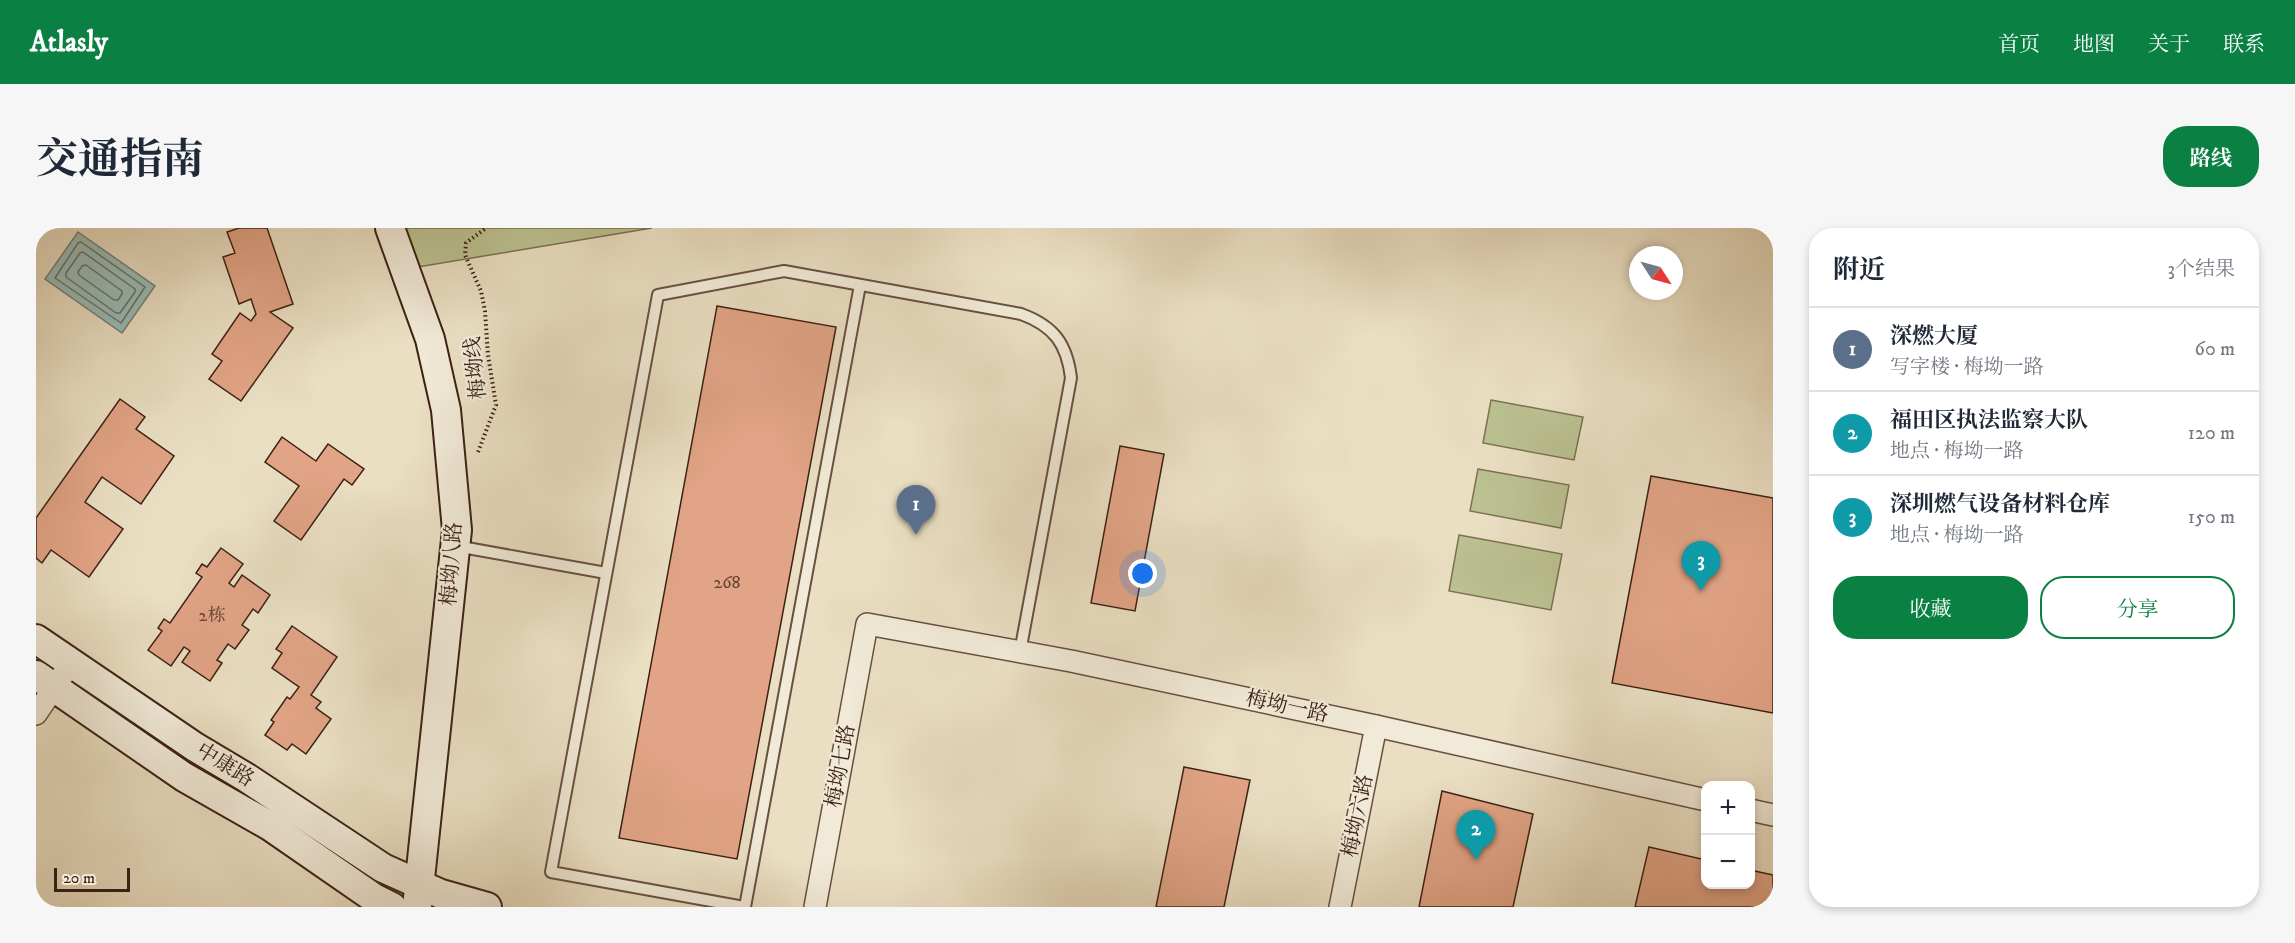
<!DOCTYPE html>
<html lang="zh">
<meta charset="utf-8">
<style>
body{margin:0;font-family:"IM FELL DW Pica","Noto Serif SC",serif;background:#f6f6f7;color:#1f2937}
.controls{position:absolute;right:18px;bottom:18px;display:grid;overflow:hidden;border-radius:12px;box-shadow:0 3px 9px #0003}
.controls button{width:54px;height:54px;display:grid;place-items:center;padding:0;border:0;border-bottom:2px solid #e0e1e3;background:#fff;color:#1f2937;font:30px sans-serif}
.compass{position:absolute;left:1593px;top:18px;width:54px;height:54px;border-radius:50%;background:#fff;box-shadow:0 3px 9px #0003;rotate:126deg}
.scale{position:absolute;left:18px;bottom:15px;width:76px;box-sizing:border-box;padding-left:6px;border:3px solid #3c2114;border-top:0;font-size:16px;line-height:21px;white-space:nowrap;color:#3c2114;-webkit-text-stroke:4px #f1ead8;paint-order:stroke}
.you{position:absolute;left:1107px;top:346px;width:21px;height:21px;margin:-15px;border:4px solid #fff;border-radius:50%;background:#1a73e8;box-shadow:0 0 0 9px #1a73e833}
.badge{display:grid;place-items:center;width:39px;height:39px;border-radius:50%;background:#0b8043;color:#fff;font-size:20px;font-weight:700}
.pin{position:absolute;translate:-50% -50px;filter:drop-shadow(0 2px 3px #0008)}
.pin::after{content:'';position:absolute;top:32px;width:21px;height:18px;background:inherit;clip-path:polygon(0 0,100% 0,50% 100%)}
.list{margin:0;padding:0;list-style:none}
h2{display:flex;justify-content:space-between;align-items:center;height:78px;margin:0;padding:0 24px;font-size:26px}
h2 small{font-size:20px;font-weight:400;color:#747a83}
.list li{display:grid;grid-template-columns:39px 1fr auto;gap:18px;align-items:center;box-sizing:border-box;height:84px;padding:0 24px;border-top:2px solid #e0e1e3}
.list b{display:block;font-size:22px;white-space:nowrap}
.list p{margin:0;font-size:20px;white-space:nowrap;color:#747a83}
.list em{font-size:20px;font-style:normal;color:#747a83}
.actions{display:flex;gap:12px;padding:18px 24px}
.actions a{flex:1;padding:14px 0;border:2px solid #0b8043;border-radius:24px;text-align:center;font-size:21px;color:#0b8043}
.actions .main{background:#0b8043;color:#fff}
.map{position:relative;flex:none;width:1737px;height:679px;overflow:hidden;border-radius:24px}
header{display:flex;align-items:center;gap:36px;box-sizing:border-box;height:84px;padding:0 30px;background:#0b8043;color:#fff}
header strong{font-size:28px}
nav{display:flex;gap:33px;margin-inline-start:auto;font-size:21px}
.intro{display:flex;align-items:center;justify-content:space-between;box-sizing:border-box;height:144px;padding:0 36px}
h1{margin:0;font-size:42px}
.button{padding:15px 27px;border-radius:24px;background:#0b8043;color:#fff;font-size:21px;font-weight:700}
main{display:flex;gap:36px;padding:0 36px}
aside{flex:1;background:#fff;border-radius:24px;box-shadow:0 3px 9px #0003}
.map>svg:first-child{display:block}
.green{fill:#bbc191;stroke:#7c7152;stroke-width:1.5}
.water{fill:#98bcb8;stroke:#737e76;stroke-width:1.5}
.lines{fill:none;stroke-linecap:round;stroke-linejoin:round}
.shore{stroke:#6a6e66;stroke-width:1.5}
.building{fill:#e1a486;stroke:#3c2114;stroke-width:1.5}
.lane-casing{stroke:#685040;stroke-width:14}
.street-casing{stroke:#685040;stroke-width:24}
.secondary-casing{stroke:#3c2114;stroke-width:32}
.path{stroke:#3c2114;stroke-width:4;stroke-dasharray:1.5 3;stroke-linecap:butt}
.lane{stroke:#f1ead8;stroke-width:10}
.street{stroke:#f1ead8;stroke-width:21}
.secondary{stroke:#f1ead8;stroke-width:28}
.labels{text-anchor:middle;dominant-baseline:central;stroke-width:4.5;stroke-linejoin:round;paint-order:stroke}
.number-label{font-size:18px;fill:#654230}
.street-label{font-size:21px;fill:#3c2114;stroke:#f1ead8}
</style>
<header>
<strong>Atlasly</strong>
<nav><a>首页</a><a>地图</a><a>关于</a><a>联系</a></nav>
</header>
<div class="intro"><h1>交通指南</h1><a class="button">路线</a></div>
<main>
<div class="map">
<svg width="1737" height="679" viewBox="0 0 1737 679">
<rect width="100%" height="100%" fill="#eadfc3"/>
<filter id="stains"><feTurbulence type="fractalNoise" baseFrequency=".00333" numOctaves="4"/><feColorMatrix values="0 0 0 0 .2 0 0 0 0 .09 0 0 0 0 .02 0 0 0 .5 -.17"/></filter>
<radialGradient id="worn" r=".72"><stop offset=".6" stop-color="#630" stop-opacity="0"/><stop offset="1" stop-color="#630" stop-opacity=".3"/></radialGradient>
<g class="green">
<path d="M354 0H616L370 41Z"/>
<path d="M1455 172 1547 189 1538 232 1447 215Z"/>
<path d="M1442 241 1533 257 1525 300 1434 283Z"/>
<path d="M1423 307 1526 326 1515 382 1413 363Z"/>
</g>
<path class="water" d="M42 4 119 58 86 105 9 51Z"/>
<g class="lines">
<g class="shore">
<path d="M45 14 109 59 85 95 19 50 42 15Z"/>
<path d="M47 24 99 61V64L84 85H80L30 49V45L44 25Z"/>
<path d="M50 37 86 63V66L82 72H78L43 47 42 44 46 38Z"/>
</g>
</g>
<g class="building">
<path d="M203 0H231L257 76 234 84 257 100 205 173 173 151 186 133 176 126 204 85 215 93 220 86 215 71 203 76 187 29 199 25 191 4Z"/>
<path d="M681 78 800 99 701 631 583 610Z"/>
<path d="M84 171 109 189 100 201 138 228 105 276 66 249 49 274 87 301 53 349 15 322 6 335 0 330V290Z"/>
<path d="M246 209 280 233 292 216 328 241 316 257 308 251 265 312 238 293 263 258 229 234Z"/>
<path d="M1084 218 1128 226 1099 383 1055 375Z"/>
<path d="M1615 248 1737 270V485L1576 455Z"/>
<path d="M185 320 207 336 193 355 198 359 206 347 234 367 222 385 217 381 206 397 213 402 199 421 192 416 181 432 186 435 174 453 146 434 154 423 148 419 135 438 112 422 126 403 122 400 128 391 134 395 166 349 160 345 166 336 171 339Z"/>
<path d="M256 398 301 429 275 467 285 474 280 480 295 491 270 526 256 516 251 522 229 507 238 494 235 492 251 469 254 471 263 459 236 440 246 425 240 421Z"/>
<path d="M1148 539 1214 552 1188 679H1120Z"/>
<path d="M1406 563 1497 586 1477 679H1383Z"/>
<path d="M1613 619 1670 632V656H1714V642L1737 647V679H1599Z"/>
</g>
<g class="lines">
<g class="lane-casing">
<g id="lane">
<path d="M420 318 570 345"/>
<path d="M708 679 515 644 622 67 748 43 985 86C1018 98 1031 116 1035 150L984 424"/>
<path d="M709 679 824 57"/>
</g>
</g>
<g class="street-casing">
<g id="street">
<path d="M0 486 35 435"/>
<path d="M1714 582 1737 587"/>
<path d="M779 679 831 396 1035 433 1340 498 1670 572"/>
<path d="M1304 679 1340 498"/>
</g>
</g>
<g class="secondary-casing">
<g id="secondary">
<path d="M354 0 394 111 410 182 421 302 381 679"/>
<path d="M0 411 159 519 211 550 347 640 405 666 451 679"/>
<path d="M0 447 148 549 234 598 338 670 356 679"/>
</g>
</g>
<path class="path" d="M442 224 460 177 452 127 449 83 445 63 429 27 430 15 450 0"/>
<use href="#lane" class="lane"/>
<use href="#street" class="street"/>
<use href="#secondary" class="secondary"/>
</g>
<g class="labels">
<g class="number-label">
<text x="691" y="355">268</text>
<text x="176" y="388">2栋</text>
</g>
<g class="street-label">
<text transform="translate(440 140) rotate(-96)">梅坳线</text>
<text transform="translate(416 336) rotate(-86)">梅坳八路</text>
<text transform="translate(1251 479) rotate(12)">梅坳一路</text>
<text transform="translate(189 537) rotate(32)">中康路</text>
<text transform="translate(805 538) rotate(-80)">梅坳七路</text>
<text transform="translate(1322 588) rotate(-79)">梅坳六路</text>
</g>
</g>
<rect width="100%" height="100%" filter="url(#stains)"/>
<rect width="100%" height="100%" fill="url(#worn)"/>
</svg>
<div class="controls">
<button>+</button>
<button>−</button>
</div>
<svg class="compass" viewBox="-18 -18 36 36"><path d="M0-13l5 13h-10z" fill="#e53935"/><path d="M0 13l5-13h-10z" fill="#747a83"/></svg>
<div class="scale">20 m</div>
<div class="you"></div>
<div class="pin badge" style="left:880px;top:307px;background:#5c6f8a">1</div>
<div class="pin badge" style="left:1440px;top:632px;background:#0f9aa8">2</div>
<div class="pin badge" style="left:1665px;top:363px;background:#0f9aa8">3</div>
</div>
<aside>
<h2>附近<small>3个结果</small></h2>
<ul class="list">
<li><span class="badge" style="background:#5c6f8a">1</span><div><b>深燃大厦</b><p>写字楼 · 梅坳一路</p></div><em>60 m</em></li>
<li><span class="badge" style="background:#0f9aa8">2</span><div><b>福田区执法监察大队</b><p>地点 · 梅坳一路</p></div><em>120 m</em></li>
<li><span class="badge" style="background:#0f9aa8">3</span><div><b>深圳燃气设备材料仓库</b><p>地点 · 梅坳一路</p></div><em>150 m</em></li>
</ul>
<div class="actions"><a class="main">收藏</a><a>分享</a></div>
</aside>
</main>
